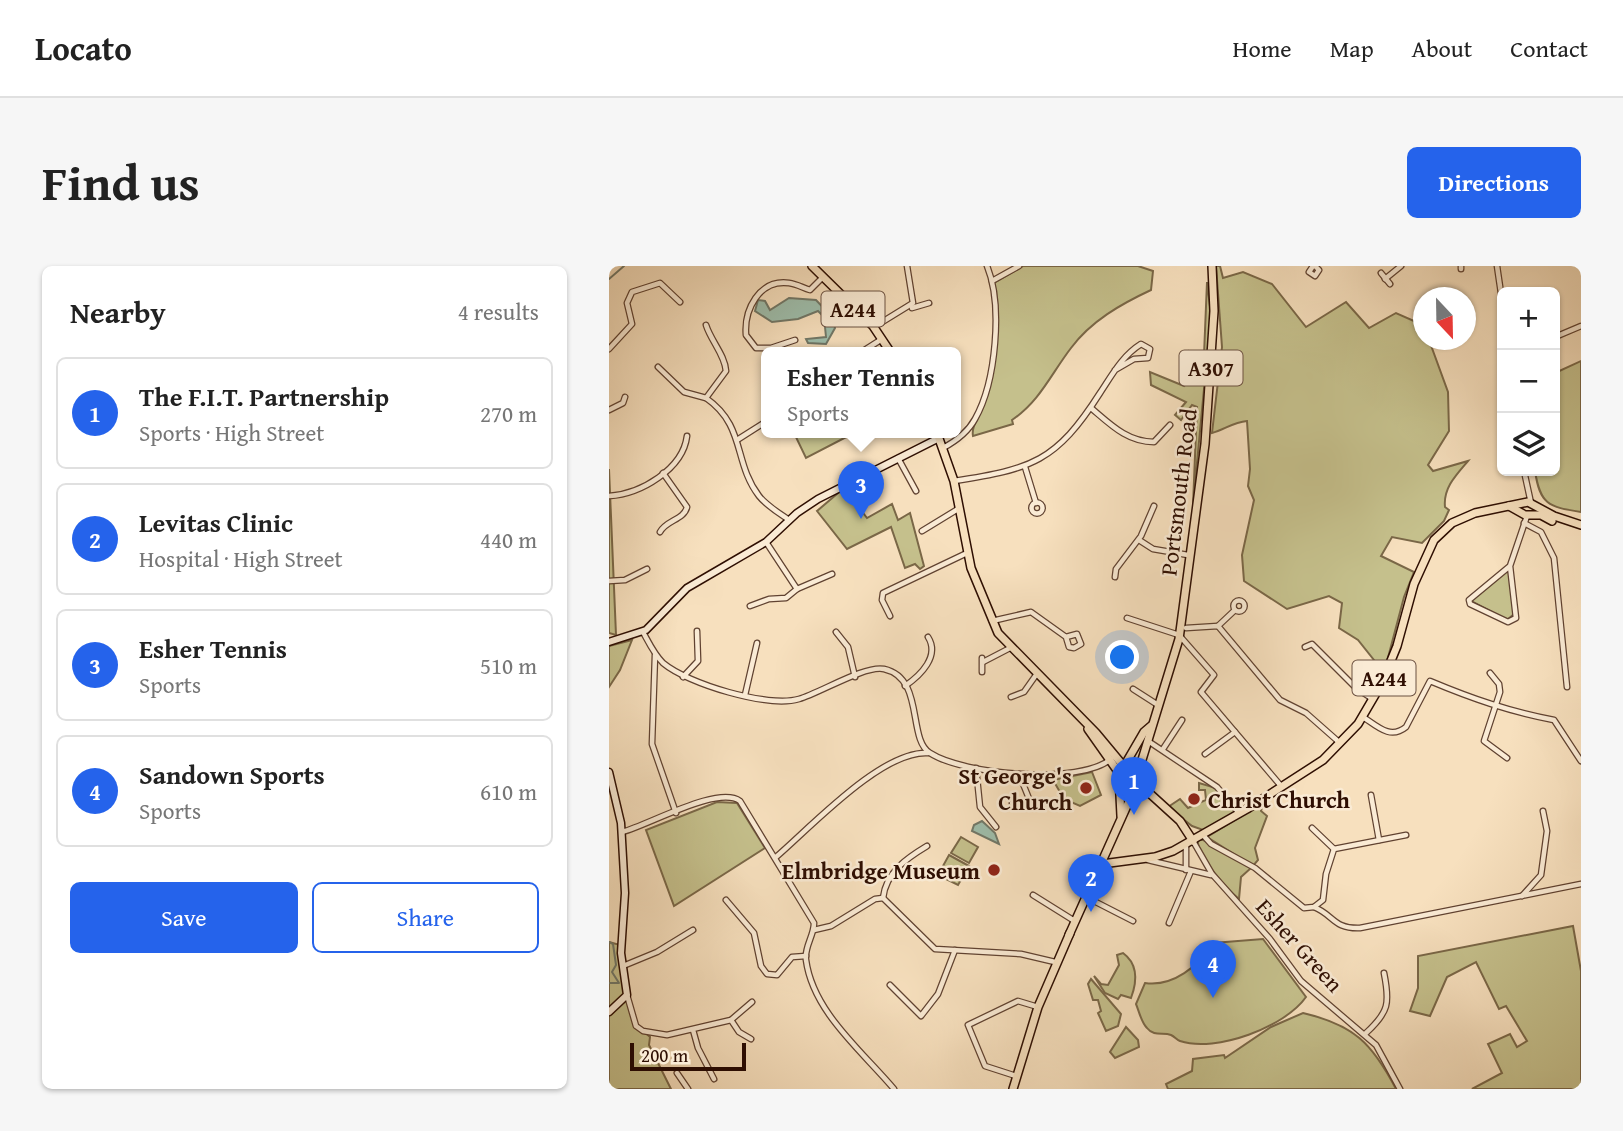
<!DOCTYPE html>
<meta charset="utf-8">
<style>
body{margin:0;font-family:"Gentium Book Plus",serif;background:#f6f6f6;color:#222}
.controls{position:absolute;right:21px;top:21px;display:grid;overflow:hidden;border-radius:10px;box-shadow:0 2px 5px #0004}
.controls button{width:63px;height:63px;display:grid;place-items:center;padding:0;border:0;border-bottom:2px solid #e0e0e0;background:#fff;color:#222;font:35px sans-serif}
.compass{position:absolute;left:804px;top:21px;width:63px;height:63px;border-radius:50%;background:#fff;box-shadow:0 2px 5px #0004;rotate:158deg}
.scale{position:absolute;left:21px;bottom:18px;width:116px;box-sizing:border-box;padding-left:7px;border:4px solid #2e0e02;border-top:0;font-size:19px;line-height:24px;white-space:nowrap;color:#2e0e02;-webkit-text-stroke:5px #faebd5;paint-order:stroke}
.you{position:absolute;left:514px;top:392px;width:24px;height:24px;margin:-18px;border:5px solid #fff;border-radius:50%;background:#1a73e8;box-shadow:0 0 0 10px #1a73e833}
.badge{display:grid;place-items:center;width:46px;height:46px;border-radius:50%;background:#2563eb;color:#fff;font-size:23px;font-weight:700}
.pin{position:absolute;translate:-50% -58px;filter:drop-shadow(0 2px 4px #0008)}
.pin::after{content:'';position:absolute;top:37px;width:24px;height:21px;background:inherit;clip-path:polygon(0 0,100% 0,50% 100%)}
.popup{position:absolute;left:152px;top:81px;width:200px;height:91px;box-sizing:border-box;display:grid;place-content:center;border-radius:10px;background:#fff;filter:drop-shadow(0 2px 5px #0005);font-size:23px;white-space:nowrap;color:#767676}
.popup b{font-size:26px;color:#222}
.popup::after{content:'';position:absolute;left:50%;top:100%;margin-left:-14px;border:14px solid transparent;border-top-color:#fff}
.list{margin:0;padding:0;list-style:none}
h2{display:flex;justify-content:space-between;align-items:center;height:91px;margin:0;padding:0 28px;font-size:30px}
h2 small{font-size:23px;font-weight:400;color:#767676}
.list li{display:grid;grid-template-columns:46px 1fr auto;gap:21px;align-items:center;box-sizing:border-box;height:112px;margin:0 14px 14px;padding:0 14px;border:2px solid #e0e0e0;border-radius:10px}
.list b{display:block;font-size:26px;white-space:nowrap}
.list p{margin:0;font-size:23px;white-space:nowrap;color:#767676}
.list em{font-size:23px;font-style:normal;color:#767676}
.actions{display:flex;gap:14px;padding:21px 28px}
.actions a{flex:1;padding:16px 0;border:2px solid #2563eb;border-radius:10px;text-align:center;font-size:24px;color:#2563eb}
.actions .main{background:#2563eb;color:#fff}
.icon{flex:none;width:38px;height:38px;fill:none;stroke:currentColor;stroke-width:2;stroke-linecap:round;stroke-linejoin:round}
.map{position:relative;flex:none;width:972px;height:823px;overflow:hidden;border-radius:10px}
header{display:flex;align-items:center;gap:42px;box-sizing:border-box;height:98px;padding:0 35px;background:#fff;border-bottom:2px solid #e0e0e0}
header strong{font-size:33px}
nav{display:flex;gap:38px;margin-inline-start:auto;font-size:24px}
.intro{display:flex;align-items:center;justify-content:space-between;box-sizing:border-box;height:168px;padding:0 42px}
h1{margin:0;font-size:49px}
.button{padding:18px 32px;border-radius:10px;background:#2563eb;color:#fff;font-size:24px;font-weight:700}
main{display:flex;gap:42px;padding:0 42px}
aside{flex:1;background:#fff;border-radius:10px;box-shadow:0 2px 5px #0004}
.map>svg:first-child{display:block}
.green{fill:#c5c08c;stroke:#7a6747;stroke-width:2}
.water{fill:#9ebeac;stroke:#717868;stroke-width:2}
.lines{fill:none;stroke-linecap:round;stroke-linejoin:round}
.stream{stroke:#717868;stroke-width:2}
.street-casing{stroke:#604231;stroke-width:7}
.secondary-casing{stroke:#2e0e02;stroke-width:9}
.primary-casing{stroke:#2e0e02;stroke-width:10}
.street{stroke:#faebd5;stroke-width:4.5}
.secondary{stroke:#faebd5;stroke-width:6}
.primary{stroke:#f7e0be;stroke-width:7}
.poi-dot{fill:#8f2418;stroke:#faebd5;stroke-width:2.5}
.labels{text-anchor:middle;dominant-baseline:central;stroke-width:5;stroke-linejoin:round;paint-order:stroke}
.shield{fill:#faebd5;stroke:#6b5041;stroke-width:2}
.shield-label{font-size:21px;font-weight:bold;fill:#2e0e02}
.street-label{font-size:23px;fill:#2e0e02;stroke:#faebd5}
.poi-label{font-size:23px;font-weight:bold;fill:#2e0e02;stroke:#faebd5;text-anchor:end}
</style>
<header>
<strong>Locato</strong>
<nav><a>Home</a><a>Map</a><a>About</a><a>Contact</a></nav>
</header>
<div class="intro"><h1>Find us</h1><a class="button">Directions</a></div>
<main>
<aside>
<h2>Nearby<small>4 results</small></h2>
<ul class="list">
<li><span class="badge">1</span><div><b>The F.I.T. Partnership</b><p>Sports · High Street</p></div><em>270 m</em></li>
<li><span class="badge">2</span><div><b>Levitas Clinic</b><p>Hospital · High Street</p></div><em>440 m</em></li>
<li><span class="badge">3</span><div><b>Esher Tennis</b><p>Sports</p></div><em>510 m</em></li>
<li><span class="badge">4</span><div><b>Sandown Sports</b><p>Sports</p></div><em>610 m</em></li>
</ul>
<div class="actions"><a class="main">Save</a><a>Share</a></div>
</aside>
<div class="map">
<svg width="972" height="823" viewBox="0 0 972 823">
<rect width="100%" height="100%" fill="#f7e0be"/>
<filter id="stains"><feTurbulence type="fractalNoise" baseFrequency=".00286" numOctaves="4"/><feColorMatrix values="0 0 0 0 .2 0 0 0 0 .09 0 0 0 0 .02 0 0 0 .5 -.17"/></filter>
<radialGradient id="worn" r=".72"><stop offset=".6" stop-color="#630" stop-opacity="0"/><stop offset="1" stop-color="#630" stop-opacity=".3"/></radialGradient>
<g class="green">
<path d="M414 0H529L544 5 542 24C512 38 482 55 462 82 442 108 431 135 403 154L404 158 364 170C362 160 371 150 374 140 386 100 391 57 385 17Z"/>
<path d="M607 0H611L614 12 634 6 663 18 697 61 737 36 760 62 787 47 814 59V74H820L839 126 840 165 819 199 824 205 859 195C847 209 834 222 836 241L840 244 835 255 813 277 783 271 772 290 805 306 795 331 776 403 769 399 749 374 730 362 733 337 720 330 678 343 635 315 633 289 645 234 639 220 641 203 638 155C624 156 615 164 603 167L613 81Z"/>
<path d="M598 16 602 49 584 239 588 141 583 139 572 154 566 149 577 136 542 119 541 106 575 120 586 109 587 104 577 99 580 85 595 89Z"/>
<path d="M972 95V246C939 241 931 238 926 205H946V107Z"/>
<path d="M185 167H245L197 192Z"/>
<path d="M0 203 7 369 0 367Z"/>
<path d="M235 222 258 252 283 238 289 254 301 247 315 300 311 303 306 298 296 302 282 261 238 283 208 245Z"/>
<path d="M900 303 905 348 898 354 862 335Z"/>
<path d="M23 374 11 404 0 421V380Z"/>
<path d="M483 506 492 529 471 540 455 533 444 514Z"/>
<path d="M590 517 607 522 626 546 594 564 583 560 559 541 571 533 579 542 597 534 596 524H590Z"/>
<path d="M108 536 128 537 156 582 65 640 37 564Z"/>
<path d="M654 537 652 545 658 550 646 582 649 594 644 600 598 571Z"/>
<path d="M352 571 369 581 360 597 342 587Z"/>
<path d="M589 574H594L642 602 632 611 630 633C619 624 587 589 589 574Z"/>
<path d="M340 589 360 600 349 619 329 609Z"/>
<path d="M964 660 972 705V823H863L893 807 879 778 901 768 908 781 918 775 897 740 890 743 867 696 838 711 821 750 801 745 809 722V690Z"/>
<path d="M654 673 697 731C676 761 607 787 571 775 568 774 566 771 562 769 554 766 545 771 538 762 532 756 530 745 527 738L536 717C564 721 590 700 604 677Z"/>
<path d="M0 676 11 679 24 755 41 771 40 779 62 823H0Z"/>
<path d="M514 687C529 698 528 716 522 732L512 729 509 733 496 727 485 710 492 718 499 719 510 699 508 689Z"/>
<path d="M482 713 512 748 509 760 497 765 489 747 492 745 489 734H484L479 718Z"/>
<path d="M694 747C745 759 763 777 787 823H559L557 818 583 805 584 793 615 789 616 792 662 761Z"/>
<path d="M517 761 529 774 530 781 506 792 501 786Z"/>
</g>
<g class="water">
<path d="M180 32 207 34 224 52 226 62 217 78 199 77 197 73 217 71 215 51 209 45 189 53 163 56 146 45 149 34 156 35 161 44Z"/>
<path d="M373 555 386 567 390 578 363 565 365 559Z"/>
</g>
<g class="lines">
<g class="stream">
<path d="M0 13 15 0"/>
<path d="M0 676 4 678 7 699 3 706 10 717H0"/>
</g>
<g class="street-casing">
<g id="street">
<path d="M704 0 700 6 706 10 710 4 706 0"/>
<path d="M852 0V3"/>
<path d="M888 0 893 34"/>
<path d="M772 7 781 18"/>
<path d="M776 13 792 0"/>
<path d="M383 15 410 0"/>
<path d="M303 42 320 37"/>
<path d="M265 61 304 37 298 0"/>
<path d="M946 71 972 60"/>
<path d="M186 74 162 82H147L137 69C135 44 150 13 180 17 188 18 194 22 201 24L213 12"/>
<path d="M0 83 23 58 18 37 23 26 51 17 71 36"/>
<path d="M251 87 273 73"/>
<path d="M49 101 75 126 97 132 117 105C116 89 102 75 97 59"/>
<path d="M97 132C137 160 124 196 150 230 158 240 170 247 180 254"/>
<path d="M482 142C501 158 518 176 545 176L561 159"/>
<path d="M0 144 14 137 16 131"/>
<path d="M128 174 158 155"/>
<path d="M334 182C347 175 359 166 366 153 387 116 394 39 378 0"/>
<path d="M289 192 307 225"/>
<path d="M416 201 427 237"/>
<path d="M915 205 922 237"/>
<path d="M345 215C423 203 447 196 491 127 503 109 513 90 532 78L541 83 539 92 525 93 506 104"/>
<path d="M0 230C32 228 74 203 78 170"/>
<circle cx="428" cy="242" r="5.5"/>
<path d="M915 257 932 266 945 292 958 421"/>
<path d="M313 265 349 243"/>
<path d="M51 266C57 254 75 254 78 241L54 207"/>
<path d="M530 274 544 283 579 289"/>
<path d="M157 276 188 323"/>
<path d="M901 300 907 352 899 356 861 338 860 334 901 300 918 250"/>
<path d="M506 311 507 303 532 270 545 240"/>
<path d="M0 315 16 314 38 303"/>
<circle cx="630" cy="340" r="5.5"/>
<path d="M141 340 160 333 177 332 188 323 223 308"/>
<path d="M281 350 273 334 274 327 358 287"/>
<path d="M518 352 570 369 605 409 592 426 672 520"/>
<path d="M383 355 422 346 457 371 468 368 472 378 465 382 460 381 457 371"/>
<path d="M609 360 626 344"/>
<path d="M577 362 609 360 671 434 697 447 731 477"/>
<path d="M34 366C40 377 45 388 54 397 79 418 159 442 190 433 211 427 256 399 275 403 316 412 298 473 321 487 355 509 471 519 502 493"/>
<path d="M227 366 239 381 246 411"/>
<path d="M696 381 703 378 747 422 764 433"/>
<path d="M46 389 43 478 67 547"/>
<path d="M373 392V406"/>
<path d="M374 396 401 382"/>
<path d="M881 407 890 418 891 426 875 475 898 492"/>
<path d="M74 411 89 395 88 365"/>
<path d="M296 420C312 409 331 390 319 371"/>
<path d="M524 423 549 439"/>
<path d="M136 429 148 377"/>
<path d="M402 431 415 426 427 409"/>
<path d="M754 451C768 460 781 474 797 461L821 415C864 433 899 445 945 454L972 495"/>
<path d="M539 475 608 521 630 547"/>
<path d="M554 483 573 454"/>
<path d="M596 488 626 466"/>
<path d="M367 502 371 541 387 561"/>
<path d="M762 529 770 574"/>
<path d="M403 537 421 535 410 508"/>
<path d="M703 562 725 583"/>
<path d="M13 566C40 559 109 519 131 535L205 657C205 670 195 681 197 694 204 746 253 785 285 823"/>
<path d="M594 569 602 578 646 602 695 642 705 641 714 634 717 608 725 583 797 569"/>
<path d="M584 575 603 608 661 673 692 715 767 779 791 823"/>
<path d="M577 579V604"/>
<path d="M167 591C201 562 273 484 319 487"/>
<path d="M539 594 602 609"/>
<path d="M424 629 464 654"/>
<path d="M913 630 932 609 938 565 934 545"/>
<path d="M274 632C277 606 298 592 318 580"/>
<path d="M479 632 524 655"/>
<path d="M117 634 145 667 152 700 158 708 168 709 183 691 197 690"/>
<path d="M705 641C725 649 724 663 751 662L972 618"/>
<path d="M560 657 582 605"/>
<path d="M205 664 222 660 266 633 274 632 326 683 412 688 446 696"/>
<path d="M14 700 48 686 84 664"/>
<path d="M281 719 312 750 329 728 346 684"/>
<path d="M18 729 27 760 34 765 58 769 122 754 143 736"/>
<path d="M122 754 130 766 142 773"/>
<path d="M84 764 89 782 105 813"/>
<path d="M757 767C780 746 781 737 775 707"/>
<path d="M68 807 79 823"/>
<path d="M407 810 376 800 359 759 409 735 429 741"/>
</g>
</g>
<g class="secondary-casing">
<g id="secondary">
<path d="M0 376 37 364 78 322 157 276 188 247 209 233 330 172"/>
<path d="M0 506 12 557 16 627 12 687 18 729 0 746"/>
</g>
</g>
<g class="primary-casing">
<g id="primary">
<path d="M203 0 264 60 282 87"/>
<path d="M328 167 345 215 362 302 389 367 487 467 527 515 571 555 584 575"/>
<path d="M900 240 916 249H932L943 255"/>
<path d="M479 463 510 507"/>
<path d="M512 550 510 509 535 466 542 460"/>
<path d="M493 598 546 591 564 585 638 543 714 494 749 458 773 417 788 380 805 318 825 274 843 257 866 247 919 236 945 250 972 259"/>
<path d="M460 669 521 533 570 373 596 178 605 45 603 0"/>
<path d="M404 823 429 741 461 667"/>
</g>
</g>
<use href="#street" class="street"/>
<use href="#secondary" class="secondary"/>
<use href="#primary" class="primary"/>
</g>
<g class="poi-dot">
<circle cx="477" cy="522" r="7"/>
<circle cx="585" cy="533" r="7"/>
<circle cx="385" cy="604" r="7"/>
</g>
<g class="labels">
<g class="shield">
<rect x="212.5" y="25.5" width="63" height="35" rx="5"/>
<rect x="570.5" y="84.5" width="63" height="35" rx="5"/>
<rect x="743.5" y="394.5" width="63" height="35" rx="5"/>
</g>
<g class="shield-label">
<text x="244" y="43">A244</text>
<text x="602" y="102">A307</text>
<text x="775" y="412">A244</text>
</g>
<g class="street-label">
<text transform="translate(569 226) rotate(-83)">Portsmouth Road</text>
<text transform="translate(691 679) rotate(48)">Esher Green</text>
</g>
<g class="poi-label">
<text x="463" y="509">St George's<tspan x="463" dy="26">Church</tspan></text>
<text x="599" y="533" text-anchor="start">Christ Church</text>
<text x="371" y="604">Elmbridge Museum</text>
</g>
</g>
<rect width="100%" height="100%" filter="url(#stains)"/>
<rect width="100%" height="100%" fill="url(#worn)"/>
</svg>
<div class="controls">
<button>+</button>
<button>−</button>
<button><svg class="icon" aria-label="layers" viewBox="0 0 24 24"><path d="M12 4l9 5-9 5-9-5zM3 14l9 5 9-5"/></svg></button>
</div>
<svg class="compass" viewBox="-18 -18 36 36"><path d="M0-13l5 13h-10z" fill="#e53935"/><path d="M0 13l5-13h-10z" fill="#767676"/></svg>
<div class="scale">200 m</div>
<div class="you"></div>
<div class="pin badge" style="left:525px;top:549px">1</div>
<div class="pin badge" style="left:482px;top:646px">2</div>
<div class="pin badge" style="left:252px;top:253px">3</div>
<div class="popup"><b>Esher Tennis</b>Sports</div>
<div class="pin badge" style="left:604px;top:732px">4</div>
</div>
</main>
